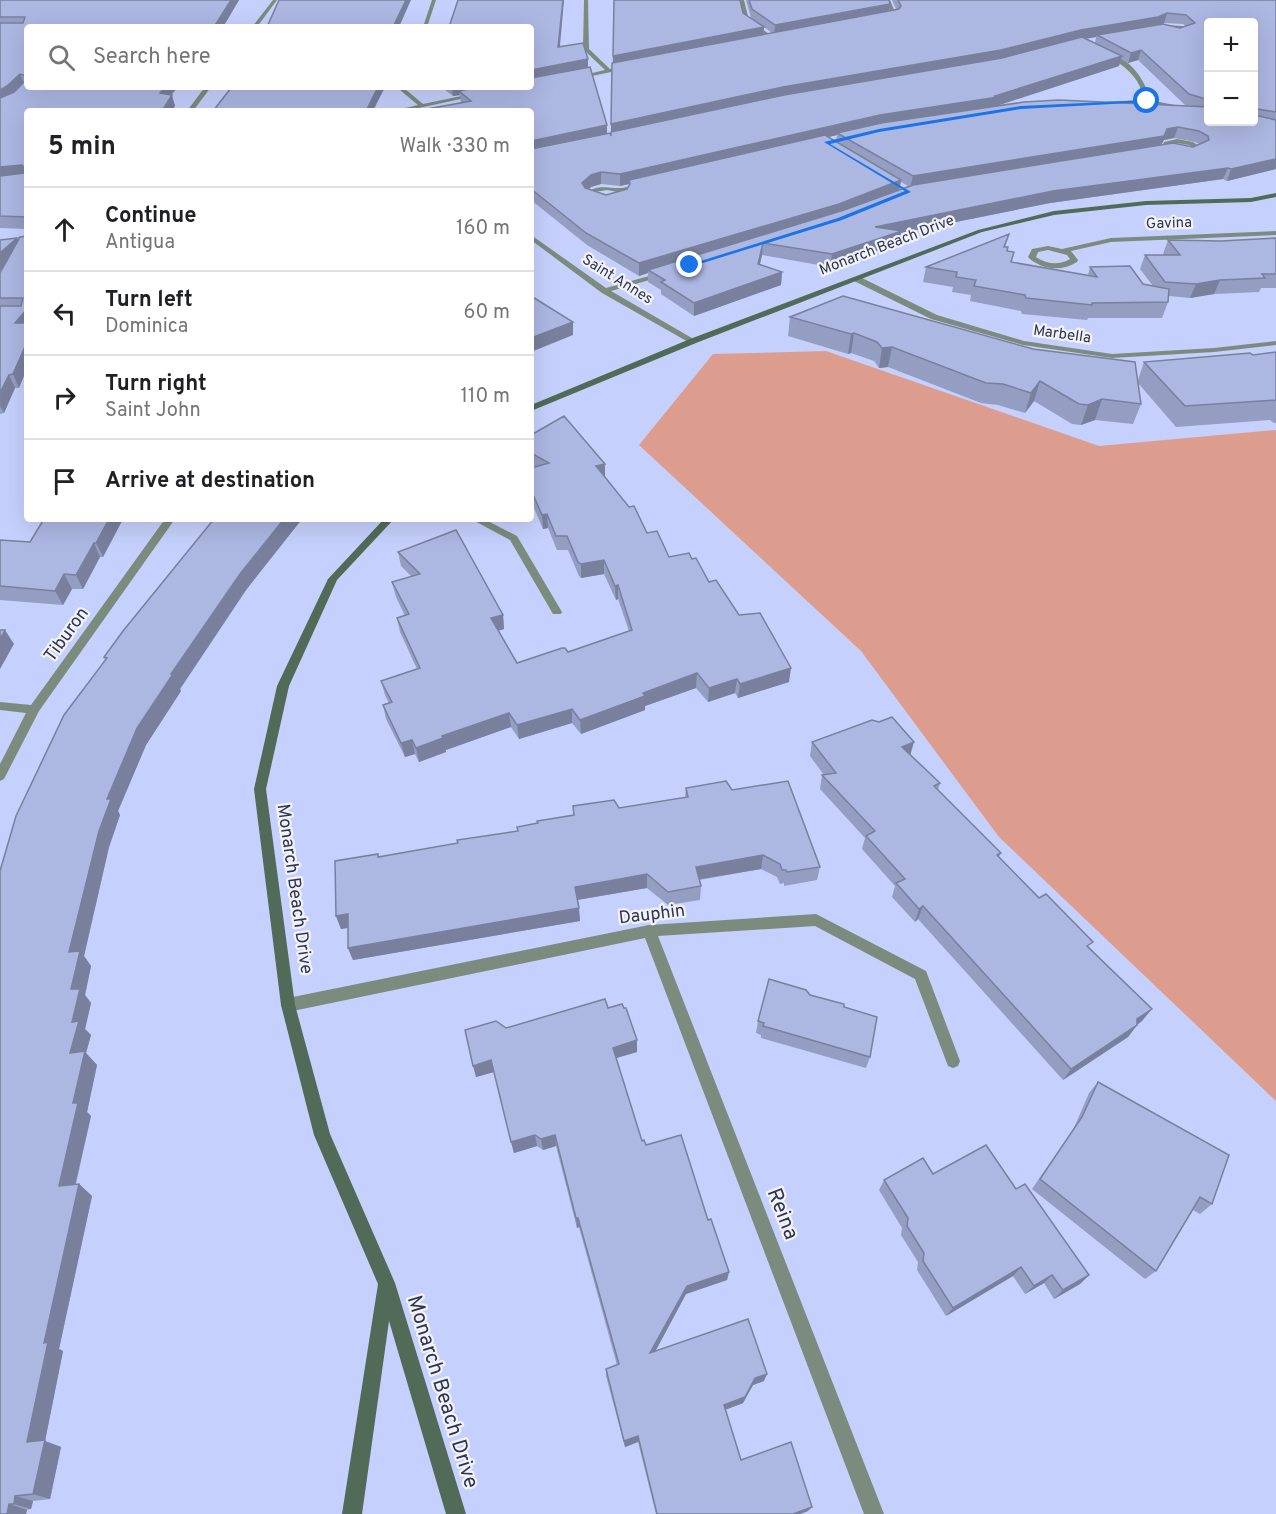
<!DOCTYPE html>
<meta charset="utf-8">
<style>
body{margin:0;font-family:Overpass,sans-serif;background:#f6f6f6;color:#202124}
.controls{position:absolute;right:18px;top:18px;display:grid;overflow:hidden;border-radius:6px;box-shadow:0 6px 24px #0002}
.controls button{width:54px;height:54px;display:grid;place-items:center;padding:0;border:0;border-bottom:2px solid #e0e0e0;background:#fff;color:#202124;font:30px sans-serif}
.stop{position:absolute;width:18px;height:18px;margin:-14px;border:4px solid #1a73e8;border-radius:50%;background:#fff}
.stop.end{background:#1a73e8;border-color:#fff;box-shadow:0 2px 6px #0008}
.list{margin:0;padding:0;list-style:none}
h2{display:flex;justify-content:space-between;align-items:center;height:78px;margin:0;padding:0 24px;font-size:26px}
h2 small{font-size:20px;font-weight:400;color:#757577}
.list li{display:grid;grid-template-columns:39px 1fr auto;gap:18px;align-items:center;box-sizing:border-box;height:84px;padding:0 24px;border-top:2px solid #e0e0e0}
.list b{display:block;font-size:22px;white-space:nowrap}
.list p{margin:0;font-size:20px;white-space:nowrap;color:#757577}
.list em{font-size:20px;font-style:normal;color:#757577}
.icon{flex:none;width:33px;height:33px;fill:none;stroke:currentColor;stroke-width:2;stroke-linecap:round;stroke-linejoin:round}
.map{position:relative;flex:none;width:1276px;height:1514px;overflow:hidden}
.search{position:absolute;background:#fff;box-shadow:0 6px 24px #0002;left:24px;top:24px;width:510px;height:66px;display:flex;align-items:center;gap:15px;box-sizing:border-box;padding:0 21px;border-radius:6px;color:#757577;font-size:22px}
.panel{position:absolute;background:#fff;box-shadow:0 6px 24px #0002;left:24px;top:108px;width:510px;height:414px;border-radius:6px}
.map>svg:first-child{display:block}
.green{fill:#dd9d8e}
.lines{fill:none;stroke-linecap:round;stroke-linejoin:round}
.street{fill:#7b8c7f;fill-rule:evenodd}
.secondary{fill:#516b58;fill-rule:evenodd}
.wall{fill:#949dc2;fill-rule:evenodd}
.shaded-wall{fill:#78809e}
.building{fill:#acb7e2;stroke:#78809e;stroke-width:1.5}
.route{fill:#1a73e8}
.labels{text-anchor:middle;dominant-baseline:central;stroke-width:4.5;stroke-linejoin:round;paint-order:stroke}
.far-street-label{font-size:15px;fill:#313547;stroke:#f0f3fc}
.street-label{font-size:18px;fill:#313547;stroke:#f0f3fc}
.near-street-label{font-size:21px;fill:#313547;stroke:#f0f3fc}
</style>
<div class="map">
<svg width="1276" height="1514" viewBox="0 0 1276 1514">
<rect width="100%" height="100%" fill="#c5d0fc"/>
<path class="green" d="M826 351 1099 446 1276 430V1101L999 837 861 651 639 445 713 354Z"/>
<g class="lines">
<g class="street">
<path d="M273 0H277L257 27H252Z"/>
<path d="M432 0H436L427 27H423Z"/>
<path d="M584 0H588L589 49 610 69 628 65 630 68 578 79 575 77 605 70 583 49Z"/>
<path d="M740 0H744L749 20 775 38V40H771L745 22Z"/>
<path d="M886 0H890L897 17H885L892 15Z"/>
<path d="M1164 25 1182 26 1190 32C1179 38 1166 37 1157 28ZM1162 28H1179L1184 32 1173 33Z"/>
<path d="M1106 53C1128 55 1146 80 1150 100L1208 112V116L1147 103 1101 105 1103 102 1144 100C1140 77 1125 66 1106 55Z"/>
<path d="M205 87H211L193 111H187Z"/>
<path d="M400 87H406L405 89 423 104 476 93 479 95 405 111H393L418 105 400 90Z"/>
<path d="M1177 139 1193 142 1204 150C1192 159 1174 156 1162 147L1164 142ZM1177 143 1189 145 1197 150 1183 152 1168 146 1169 144Z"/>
<path d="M641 183 643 184V186L625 191 628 195 626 199 606 205 587 199 585 195C596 183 607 189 622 188 628 187 635 185 641 183ZM607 190 618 192 621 197 606 201 592 197 595 192Z"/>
<path d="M1276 231V235L1111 242 1071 251 1078 260 1077 262C1062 272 1041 270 1028 257L1032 249 1048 246 1062 249 1111 238ZM1048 250 1067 255 1070 259C1058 266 1047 264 1036 257L1038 252Z"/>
<path d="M531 235 606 288 667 271V275L611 291 697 341 690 343 602 293 531 240Z"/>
<path d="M854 277H860L937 315 1024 341 1112 354 1214 348 1276 341V345L1214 352 1112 358 1023 345 931 319 854 281Z"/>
<path d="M165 519H175L39 711 4 779 0 781V764L26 713 0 710V702L31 705Z"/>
<path d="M471 519H484L517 536 562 612 561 614H553L510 540Z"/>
<path d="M816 914 926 971 960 1061 958 1066 953 1068 948 1066 915 979 815 926 658 936 884 1514H864L645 938 288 1012 283 1010 281 1005 283 1000 288 998 649 925Z"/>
</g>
<g class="secondary">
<path d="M1276 193V197L1251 202 1146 205 1054 215 982 232 696 343 531 411V405L690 339 978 230 1054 211 1146 201 1251 198Z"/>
<path d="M384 519H394L337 580 289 686 266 789 295 1005 330 1134 395 1283 466 1514H446L389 1321 362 1514H342L378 1284 314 1135 281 1005 254 789 277 686 328 579Z"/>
</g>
</g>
<g class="wall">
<path d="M0 0H239L223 27H27V87H178L171 95 175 106 27 111V229L0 228Z"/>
<path d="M614 0 743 13 751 18 746 0H889L890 4 889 11 896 9 892 0H1276V169L1227 181 1223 179 1050 203 901 233 899 243 830 267 762 255 760 264 782 272 781 285 694 316 661 294V290L648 282V273L639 276 587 245 531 200V111L461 103 460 95 453 96 441 87H531L560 47 588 67 607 133 611 136ZM1209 22 1254 122H1209ZM1164 23 1183 24 1186 26 1180 28 1162 24ZM764 27 772 33 763 34ZM1096 37 1095 43 1085 39ZM1121 59 1128 63 1138 60 1185 105 1190 106 1000 105 1119 66ZM837 135 836 142 829 137ZM1174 138 1195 142 1199 144 1193 147 1161 145 1164 140ZM901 182 908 186 899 190ZM601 184 620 186 629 184V186L627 189 606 195 589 189 591 187Z"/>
<path d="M1009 234 1005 247 1011 262 1088 275 1090 267 1143 284 1153 286 1140 269 1145 255H1164L1163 254 1168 240 1221 241 1276 238V288H1261L1259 292 1214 294 1190 298 1169 296 1168 302 1162 318H1088L1087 320 1022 314 1021 311 970 301 971 295 952 292 953 287 923 282 926 267Z"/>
<path d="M27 236 19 388H15L4 413 0 414V273L3 268 0 271V240L17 238 19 240Z"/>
<path d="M790 317 1138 380 1144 362 1253 355 1276 352V423H1274L1270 420 1176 427 1138 383 1141 404 1133 424 1095 420 1081 425 1072 424 1034 401 1025 413 998 405 981 403 888 367 879 368 874 361 851 353 848 354 788 336Z"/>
<path d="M531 435 605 477 647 533 669 557 692 559 709 582 739 615 789 682 738 698 735 693 708 702 696 688 645 706V710L581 734 572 723 519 739 511 727 446 750V752L419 762 415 754 405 757 386 719 383 705 389 703 385 695 381 681 417 669 400 632 397 618 405 616 396 597 392 582 412 577 401 566 398 552 503 615 504 629 498 631 517 663 568 652 629 631 618 599 616 600 604 574 581 578 579 576 568 550H557L548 528 543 529 531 501V468H533L531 466Z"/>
<path d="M123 519 103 557H100L83 589H72L63 605 0 600V540L30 542Z"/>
<path d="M214 519H302L246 590 180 689 181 691 146 745 118 811 120 815 109 847 84 956 91 966 85 995 91 1003 85 1029 91 1035 86 1053 97 1065 87 1112 91 1116 76 1184H79L92 1196 59 1349 63 1351 45 1441 61 1447 50 1499 33 1501 31 1509 27 1510 26 1514H0L105 660 104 657Z"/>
<path d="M879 722 910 755 940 783 938 790 1001 853 999 857 1090 948 1142 1021 1137 1025 1128 1037 1063 1080 918 919 915 922 892 897 895 886 862 849 865 838 820 789 822 775H824L810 756 812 742Z"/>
<path d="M686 788 732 790 820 867 817 880 784 886V883L780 884 777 877 761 869 699 880 701 886 700 900 668 905 647 888 578 900 580 921 353 960 348 948V928L341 929 336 916 379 857 458 843 518 831 537 823V821L573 815V806L619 808 685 797Z"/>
<path d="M810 995 844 1007 870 1057 866 1068 761 1038V1035L756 1033 758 1021Z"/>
<path d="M608 1008 637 1052 616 1058 642 1141 708 1220 729 1272 727 1280 686 1294 655 1352 764 1381 753 1385 743 1403 725 1410 741 1460 808 1511 800 1514H656L638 1442 625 1447 606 1376V1369L617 1365 579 1227 577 1228 556 1146 543 1150 537 1146 514 1153 494 1072 476 1077 506 1028Z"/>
<path d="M1098 1082 1212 1204 1200 1214 1193 1210 1156 1271 1145 1279 1032 1189 1074 1128 1089 1093Z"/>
<path d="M933 1174 1016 1189 1089 1275 1080 1284 1054 1299 1044 1283 1025 1294 1013 1276 946 1316 917 1270 918 1262 901 1235 902 1228 879 1190 884 1180Z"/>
</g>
<g class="shaded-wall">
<path d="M231 0H239L223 27H214Z"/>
<path d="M406 0H411L399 27H393Z"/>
<path d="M563 0H564L559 57 558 47Z"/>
<path d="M890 4 889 13 774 35 775 25Z"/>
<path d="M1167 13 1164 23 1155 27 1097 35 1096 37 1078 40 999 60 611 135V124L783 87Z"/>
<path d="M764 27 763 37 613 66V56Z"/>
<path d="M1141 50 1138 60 1128 63 1131 53Z"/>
<path d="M1122 56 1119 66 996 106 837 133V135L630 183 629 180V184L620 186V174L880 115 995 96Z"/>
<path d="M588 59V70L531 81V70Z"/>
<path d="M20 74 24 84 0 103V90Z"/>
<path d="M165 87H178L163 104 160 93Z"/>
<path d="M378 87H385L373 111H366Z"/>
<path d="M452 87H500L459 91 460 95 453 96Z"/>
<path d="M172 95 175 106 172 111H162Z"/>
<path d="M607 125V136L531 153V141Z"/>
<path d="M1178 127 1174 138 1164 140 1160 147 910 188 913 176Z"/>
<path d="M1276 159V169L1227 181 1231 169Z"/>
<path d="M22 165 27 177 0 180V167Z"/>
<path d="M1228 168 1223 179 1050 203 901 233 899 243 830 267 832 254 875 227 1053 191Z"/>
<path d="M601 172V184L591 187 583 195 582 183 591 175Z"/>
<path d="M901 180 899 192 837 216 648 270V273L639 276V263Z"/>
<path d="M17 238 23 250 0 271V253Z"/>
<path d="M763 243 762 255 757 276 758 264Z"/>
<path d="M782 272 781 285 694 316V303Z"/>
<path d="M1220 280 1214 294 1190 298 1196 284Z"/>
<path d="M27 309V329L15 323Z"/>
<path d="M573 322V335L531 352V338Z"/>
<path d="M854 333 851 353 848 354 851 334Z"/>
<path d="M27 342V369L19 388 13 374Z"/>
<path d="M892 347 888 367 879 368 882 348Z"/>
<path d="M9 375 15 388 4 413 0 406V393Z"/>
<path d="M1040 381 1034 401 1025 413 1031 393Z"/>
<path d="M1102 399 1095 420 1081 425 1088 405Z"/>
<path d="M605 464V478L596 466Z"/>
<path d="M547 514 548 528 543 529 542 515Z"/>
<path d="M109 519H123L103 557 96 543Z"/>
<path d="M284 519H302L246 590 180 689 181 691 146 745 118 811 120 815 109 847 84 956 91 966 85 995 91 1003 85 1029 91 1035 86 1053 97 1065 87 1112 91 1116 72 1198 59 1186 73 1103 70 1053 72 1022 69 952 107 799 137 728 171 674 240 574Z"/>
<path d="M94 543 100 557 83 589 76 575Z"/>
<path d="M604 560V574L581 578V564Z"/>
<path d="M64 574 72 589 63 605 55 591Z"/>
<path d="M618 585V599L616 600 615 586Z"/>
<path d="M503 615 504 629 493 632 491 618Z"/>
<path d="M5 630 14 644 0 669V639Z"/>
<path d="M791 668 789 682 738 698 740 684Z"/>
<path d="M697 673 696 688 645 706V710L581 734 580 720 643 693Z"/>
<path d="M737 679 735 693 708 702 709 688Z"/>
<path d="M572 709V723L519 739 517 725Z"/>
<path d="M509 713 511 727 446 750V752L419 762 416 748 442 736Z"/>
<path d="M412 740 415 754 405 757 401 743Z"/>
<path d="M914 742 910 756 902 747Z"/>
<path d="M763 855 761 869 695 880 696 867Z"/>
<path d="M647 874V888L576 900 575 887Z"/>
<path d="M923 906 918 919 915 922 919 909Z"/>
<path d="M579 908 580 921 353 960 348 948Z"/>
<path d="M348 914 352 927 341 929 336 916Z"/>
<path d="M1152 1009 1142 1021 1128 1031 1137 1019Z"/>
<path d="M1137 1025 1128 1037 1063 1080 1071 1069Z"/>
<path d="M637 1040V1052L613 1059V1048Z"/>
<path d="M491 1060 494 1072 476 1077 473 1066Z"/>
<path d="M535 1135 537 1146 514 1153 511 1142Z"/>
<path d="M555 1135 556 1146 543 1150 541 1139Z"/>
<path d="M79 1184 92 1196 59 1349 63 1351 45 1441 61 1447 50 1499 33 1494 27 1442 44 1343Z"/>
<path d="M576 1218H578L579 1227 577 1228Z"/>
<path d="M1021 1267 1013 1276 946 1316 953 1308Z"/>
<path d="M729 1272 727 1280 686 1294 650 1361V1353L687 1286Z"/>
<path d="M1052 1275 1044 1283 1025 1294 1034 1286Z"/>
<path d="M1089 1275 1080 1284 1054 1299 1063 1290Z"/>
<path d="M767 1374 764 1381 753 1385 743 1403 722 1411 724 1405 755 1378Z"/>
<path d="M638 1436V1442L625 1447 624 1441Z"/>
<path d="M15 1496 33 1501 31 1509 14 1504Z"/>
<path d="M9 1504 27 1510 26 1514H7Z"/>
<path d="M812 1507 808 1511 800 1514H793Z"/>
</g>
<g class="building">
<path d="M0 0H231L214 27H27V76L20 74 7 86 0 90V23H23L25 17H0Z"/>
<path d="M279 0H406L393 27H267Z"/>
<path d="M458 0H563L558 47 583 43 588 59 531 70V27H449Z"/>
<path d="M614 0H740L743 13 764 27 613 56Z"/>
<path d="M749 0H889L890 4 775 25 752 9Z"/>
<path d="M898 0H1276V112L1257 109 1254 110V22H1209V100L1189 94 1141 50 1131 53 1097 35 1163 24 1180 28 1195 23 1186 15 1167 13 1158 17 1081 30 1001 50 783 87 611 124 612 63 899 9 901 6Z"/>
<path d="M1082 37 1122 56 995 96 998 97 880 115 620 174 601 172 591 175 582 183 585 188 606 195 627 189 630 184 629 180 825 135 901 180 839 204 639 263 586 233 531 189V149L610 133 611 136V132L784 95 1002 58Z"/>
<path d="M590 67 607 125 531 141V111H416L471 101 459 91 479 87H531V78Z"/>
<path d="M27 79V87H165L160 93 172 95 162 111H27V217L0 216V176L24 173V167L22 165 0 167V98L14 92Z"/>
<path d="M239 87H378L366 111H213L231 88Z"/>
<path d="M1059 100 1209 107V122H1254V115L1276 120V159L1231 169 1228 168 1053 191 875 227 902 231 832 254 763 243 758 264 782 272 694 303 661 282 665 280 648 270 844 210 913 185 1173 143 1193 147 1209 140 1208 136 1199 131 1178 127 1167 129 1164 136 913 176 837 133 881 123 1024 102Z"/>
<path d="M1009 234 1004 247H1008L1007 251 1014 252 1011 262 1097 277 1090 267 1130 266 1143 284 1169 289 1168 302 1092 303V305L1026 298 1025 295 974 286 976 280 956 277 957 272 926 267Z"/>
<path d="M27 236V309L15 323H27V342L13 374 9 375 0 393V306H21L23 298H0V273L20 237Z"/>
<path d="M17 238 0 253V240Z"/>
<path d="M1276 238V274H1262L1265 278 1220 280 1196 284 1165 282 1145 255H1180L1168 240 1221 241Z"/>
<path d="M531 296 573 322 531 338Z"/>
<path d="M843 296 1033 349 1135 362 1141 404 1102 399 1088 405 1079 404 1040 381 1031 393 1003 384 986 383 892 347 882 348 877 342 854 333 851 334 790 317Z"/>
<path d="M1276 352V400L1185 406 1144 362 1250 353 1253 355Z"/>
<path d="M564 416 605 464 596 466 629 507 634 506 647 533 657 531 669 557 689 553 692 559 696 558 709 582 716 580 739 615 760 613 791 668 740 684 737 679 709 688 697 673 643 693 645 696 580 720 572 709 517 725 509 713 442 736 443 738 416 748 412 740 401 743 383 705 392 702 381 681 420 668 397 618 409 614 392 582 420 574 398 552 456 530 503 615 491 618 517 663 562 648H565L568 652 632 630 618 585 615 586 604 560 581 564 578 562 567 536H556L547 514 542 515 531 490V468L549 463 531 453V435Z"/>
<path d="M44 519H109L96 543H94L76 575 64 574 55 591 0 586V540L30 542Z"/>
<path d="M214 519H284L240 574 171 674H173L137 728 107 799H111L99 831 69 952 80 951 71 989H80L72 1022 79 1021 70 1053 85 1051 73 1103H78L59 1186 79 1184 44 1343 48 1342 27 1442 45 1440 33 1494 15 1496 14 1504H9L7 1514H0V871L16 816 64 715 107 658 104 657 123 631Z"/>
<path d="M0 630H5L0 639Z"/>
<path d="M892 717 914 742 902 747 940 783 934 786 1001 853 997 855 1039 898 1046 894 1093 942 1087 946 1152 1009 1137 1019V1025L1071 1069 923 906 919 909 896 883 905 879 866 836 875 831 822 775 836 773 812 742 872 720 879 722Z"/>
<path d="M726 781 732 790 788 781 820 867 787 872 786 870H782L780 864 763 855 696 867 701 886 668 892 647 874 575 887 579 908 348 948V914L336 916 335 861 378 854V857L458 843 457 840 518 831 517 827 538 823 537 821 574 815 573 806 614 800 619 808 688 797 686 788Z"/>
<path d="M769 979 806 990 810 995 844 1004V1007L877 1017 870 1057 763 1026 764 1023 758 1021Z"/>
<path d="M605 999 608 1008 622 1004 624 1008H626L637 1040 613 1048 642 1141 644 1140 646 1145 681 1135 708 1220 711 1219 729 1272 687 1286 650 1353 748 1319 767 1374 755 1378 745 1397 724 1405 741 1460 791 1442 812 1507 793 1514H657L638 1436 624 1441 606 1369 619 1364 578 1218H576L555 1135 541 1139 535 1135 511 1142 491 1060 473 1066 465 1030 496 1021 506 1028Z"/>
<path d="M1098 1082 1229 1155 1212 1204 1200 1197 1156 1271 1040 1179 1082 1117Z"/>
<path d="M986 1145 1016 1189 1025 1184 1089 1275 1063 1290 1052 1275 1034 1286 1021 1267 953 1308 923 1261 924 1253 907 1226 908 1218 884 1180 923 1158 933 1174Z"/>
</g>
<path class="route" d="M1147 100 1148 102 1021 109 879 132 830 144 911 192 842 220 693 266 688 265 838 218 905 191 824 142 879 129 1021 106Z"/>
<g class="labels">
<g class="far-street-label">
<text transform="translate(1169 224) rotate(-2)">Gavina</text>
<text transform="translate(887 246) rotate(-21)">Monarch Beach Drive</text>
<text transform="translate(617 280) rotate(32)">Saint Annes</text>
<text transform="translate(1062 335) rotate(8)">Marbella</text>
</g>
<g class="street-label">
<text transform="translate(67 635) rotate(-54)">Tiburon</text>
<text transform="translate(294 889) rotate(82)">Monarch Beach Drive</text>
<text transform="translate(652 915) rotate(-7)">Dauphin</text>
</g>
<g class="near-street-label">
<text transform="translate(782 1214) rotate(69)">Reina</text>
<text transform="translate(442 1392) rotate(73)">Monarch Beach Drive</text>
</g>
</g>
</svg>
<div class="controls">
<button>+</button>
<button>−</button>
</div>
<div class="stop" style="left:1147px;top:101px"></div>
<div class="stop end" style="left:690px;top:265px"></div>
<div class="search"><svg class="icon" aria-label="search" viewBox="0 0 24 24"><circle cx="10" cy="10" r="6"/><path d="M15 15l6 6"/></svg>Search here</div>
<section class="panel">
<h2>5 min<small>Walk · 330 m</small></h2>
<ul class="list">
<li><svg class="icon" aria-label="ahead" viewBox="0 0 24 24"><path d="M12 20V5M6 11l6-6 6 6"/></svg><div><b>Continue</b><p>Antigua</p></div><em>160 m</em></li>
<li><svg class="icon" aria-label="left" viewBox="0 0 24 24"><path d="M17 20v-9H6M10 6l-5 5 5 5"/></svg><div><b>Turn left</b><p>Dominica</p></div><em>60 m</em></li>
<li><svg class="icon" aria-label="right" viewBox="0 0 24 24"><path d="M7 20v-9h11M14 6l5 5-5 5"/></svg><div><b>Turn right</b><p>Saint John</p></div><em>110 m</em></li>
<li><svg class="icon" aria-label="arrive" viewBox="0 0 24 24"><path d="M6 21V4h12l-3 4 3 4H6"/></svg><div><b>Arrive at destination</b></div></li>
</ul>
</section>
</div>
